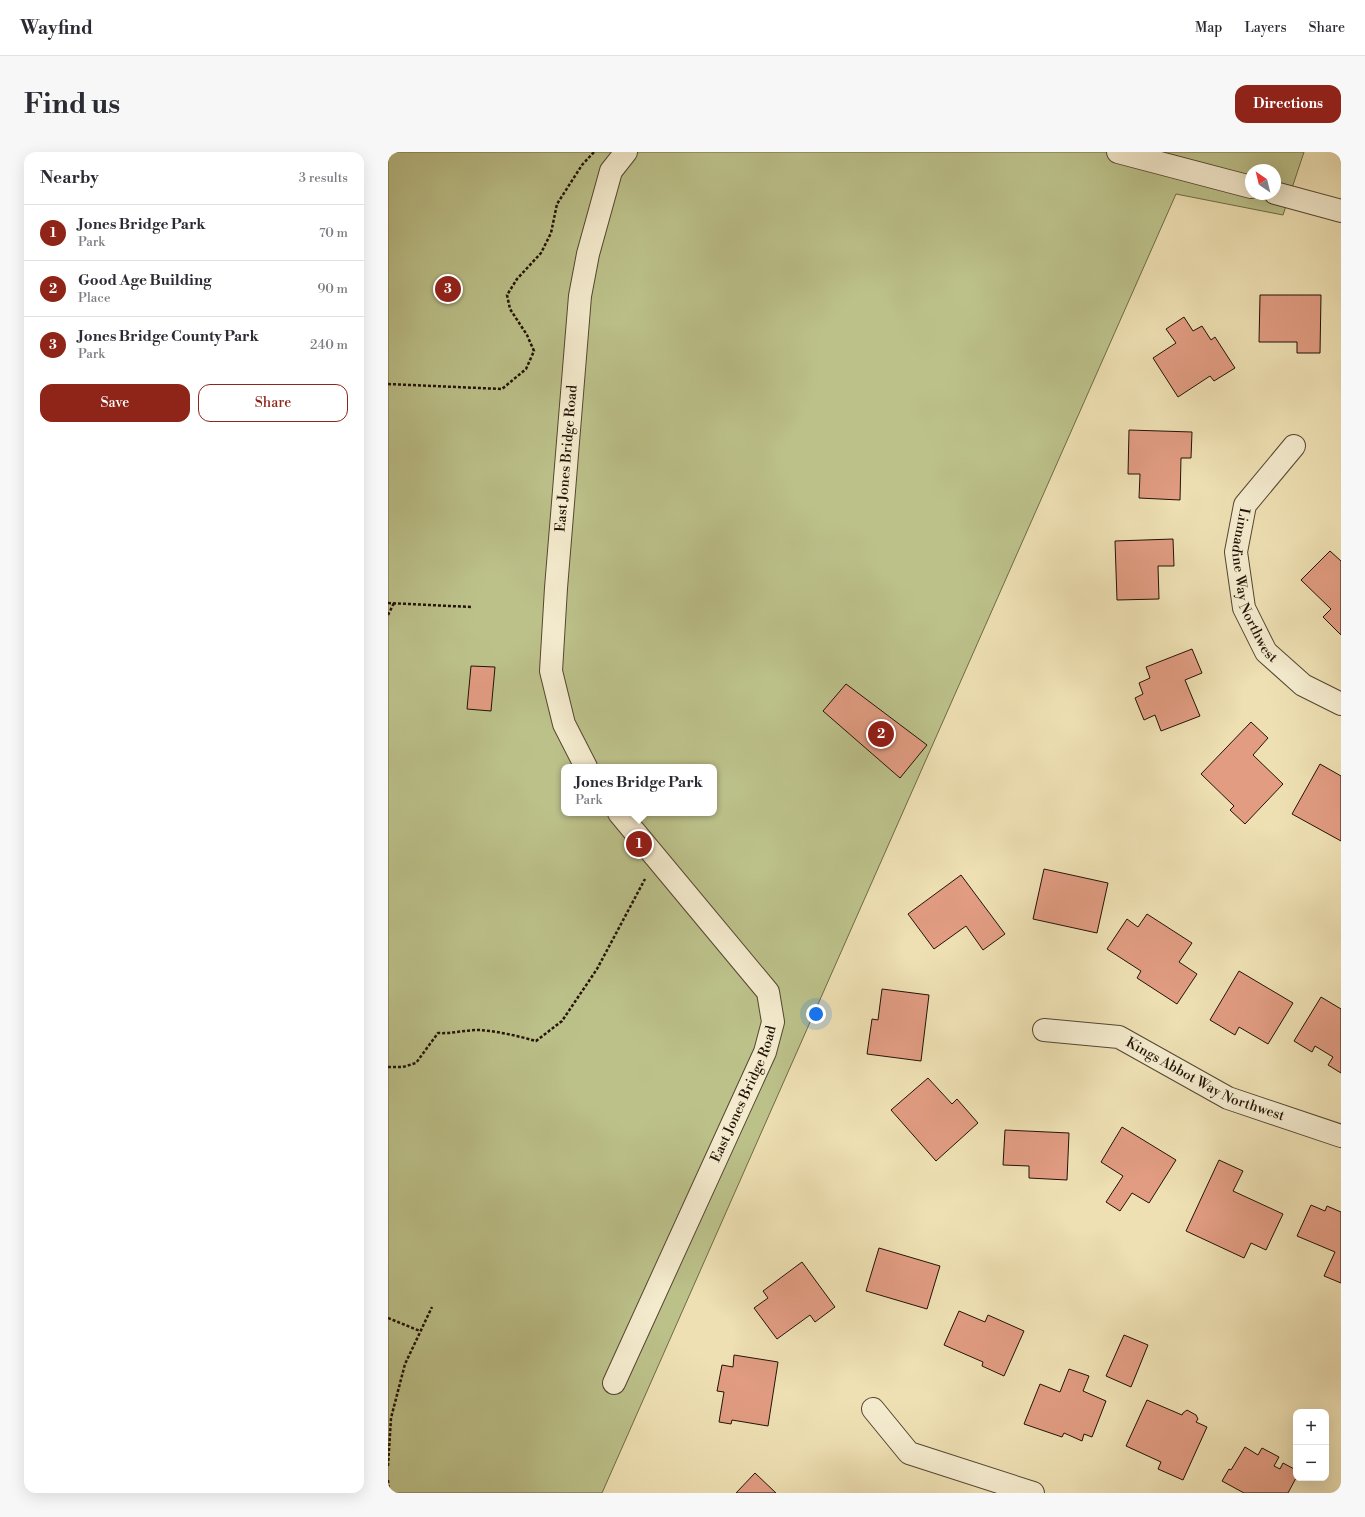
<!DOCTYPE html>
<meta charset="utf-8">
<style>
body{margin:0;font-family:"Libre Bodoni",serif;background:#f7f7f7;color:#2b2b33}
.controls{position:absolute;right:12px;bottom:12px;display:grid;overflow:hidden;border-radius:8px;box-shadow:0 4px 16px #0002}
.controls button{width:36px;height:36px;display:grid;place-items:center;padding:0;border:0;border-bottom:1px solid #e1e1e2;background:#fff;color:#2b2b33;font:20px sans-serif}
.compass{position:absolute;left:857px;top:12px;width:36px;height:36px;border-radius:50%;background:#fff;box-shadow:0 4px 16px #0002;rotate:325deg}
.you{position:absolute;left:428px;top:862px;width:14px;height:14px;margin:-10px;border:3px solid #fff;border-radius:50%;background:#1a73e8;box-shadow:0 0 0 6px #1a73e833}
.badge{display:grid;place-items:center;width:26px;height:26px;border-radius:50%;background:#8f2418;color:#fff;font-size:13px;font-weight:700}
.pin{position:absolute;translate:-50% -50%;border:2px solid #fff;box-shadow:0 1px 4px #0006}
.popup{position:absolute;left:173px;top:612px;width:156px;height:52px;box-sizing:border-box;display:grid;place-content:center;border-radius:8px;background:#fff;filter:drop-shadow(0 1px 3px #0005);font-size:13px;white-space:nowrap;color:#7c7c81}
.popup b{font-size:15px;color:#2b2b33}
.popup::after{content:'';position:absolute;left:50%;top:100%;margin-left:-8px;border:8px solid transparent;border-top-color:#fff}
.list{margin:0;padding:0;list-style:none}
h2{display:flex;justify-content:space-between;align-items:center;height:52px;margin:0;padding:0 16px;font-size:17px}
h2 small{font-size:13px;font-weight:400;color:#7c7c81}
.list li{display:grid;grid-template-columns:26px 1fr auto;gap:12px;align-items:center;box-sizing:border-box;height:56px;padding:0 16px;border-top:1px solid #e1e1e2}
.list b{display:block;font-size:15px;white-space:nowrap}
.list p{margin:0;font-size:13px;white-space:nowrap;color:#7c7c81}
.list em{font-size:13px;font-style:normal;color:#7c7c81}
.actions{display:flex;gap:8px;padding:12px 16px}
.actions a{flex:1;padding:9px 0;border:1px solid #8f2418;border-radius:12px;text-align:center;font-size:14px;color:#8f2418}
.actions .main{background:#8f2418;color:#fff}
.map{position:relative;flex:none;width:953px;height:1341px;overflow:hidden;border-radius:12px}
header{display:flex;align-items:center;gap:24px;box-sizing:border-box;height:56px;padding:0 20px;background:#fff;border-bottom:1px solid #e1e1e2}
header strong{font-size:19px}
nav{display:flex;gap:22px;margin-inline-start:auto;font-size:14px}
.intro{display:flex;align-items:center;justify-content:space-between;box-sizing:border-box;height:96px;padding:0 24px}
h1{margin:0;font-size:28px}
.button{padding:10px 18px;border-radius:12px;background:#8f2418;color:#fff;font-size:14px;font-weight:700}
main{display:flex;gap:24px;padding:0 24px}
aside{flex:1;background:#fff;border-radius:12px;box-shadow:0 4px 16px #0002}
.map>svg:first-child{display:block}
.green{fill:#bcc18a;stroke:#6f6a48;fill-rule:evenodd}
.building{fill:#e19c82;stroke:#221306}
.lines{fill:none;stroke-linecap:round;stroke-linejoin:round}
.minor-casing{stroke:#554631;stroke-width:24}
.path{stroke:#221306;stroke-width:2.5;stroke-dasharray:3 2;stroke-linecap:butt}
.minor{stroke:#f4ebce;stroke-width:22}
.labels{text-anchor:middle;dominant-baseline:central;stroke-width:4;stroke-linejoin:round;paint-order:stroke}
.street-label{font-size:14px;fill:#221306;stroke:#f4ebce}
</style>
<header>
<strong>Wayfind</strong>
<nav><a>Map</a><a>Layers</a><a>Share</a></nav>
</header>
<div class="intro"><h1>Find us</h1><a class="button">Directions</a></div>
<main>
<aside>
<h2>Nearby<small>3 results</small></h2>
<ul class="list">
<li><span class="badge">1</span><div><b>Jones Bridge Park</b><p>Park</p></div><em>70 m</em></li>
<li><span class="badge">2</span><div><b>Good Age Building</b><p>Place</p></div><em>90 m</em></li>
<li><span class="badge">3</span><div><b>Jones Bridge County Park</b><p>Park</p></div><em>240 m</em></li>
</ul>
<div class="actions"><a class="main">Save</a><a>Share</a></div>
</aside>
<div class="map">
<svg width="953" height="1341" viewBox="0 0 953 1341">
<rect width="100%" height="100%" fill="#eee0b3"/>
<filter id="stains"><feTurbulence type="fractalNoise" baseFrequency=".005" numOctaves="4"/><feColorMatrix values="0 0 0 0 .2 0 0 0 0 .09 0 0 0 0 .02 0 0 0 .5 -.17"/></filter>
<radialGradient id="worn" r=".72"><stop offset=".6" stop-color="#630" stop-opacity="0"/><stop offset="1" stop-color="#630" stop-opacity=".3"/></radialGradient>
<path class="green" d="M0 0H916L895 63 788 42 214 1341H0ZM863 18H887V42H863ZM176 615H326V661H176Z"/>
<g class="building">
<path d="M872 143H933L932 201H909V190H871Z"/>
<path d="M796 165 805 179 814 174 823 188 827 185 847 216 826 229 822 224 790 245 765 206 788 191 778 177Z"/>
<path d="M741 278 804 280 803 306H793L792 348 751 346 752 322H740Z"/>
<path d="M785 387 786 414H770L771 447 729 448 727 389Z"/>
<path d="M942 399 953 409V483L935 465 943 457 913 428Z"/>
<path d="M804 497 814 521 797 528 812 564 773 579 767 563 756 568 747 546 755 542 751 531 762 526 758 515Z"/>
<path d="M83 514 107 515 103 559 79 557Z"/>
<path d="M458 532 539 593 512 626 435 559Z"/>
<path d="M863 570 880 586 865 603 895 632 857 672 842 658 846 654 813 622Z"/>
<path d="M932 612 953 624V689L904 662Z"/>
<path d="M656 717 720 731 709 781 645 767Z"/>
<path d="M573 723 617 782 595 798 578 774 546 797 520 762Z"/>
<path d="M759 762 804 791 791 810 809 822 789 852 749 826 753 819 719 797 739 767 750 775Z"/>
<path d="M851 819 905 851 880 892 851 875 847 883 822 868Z"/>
<path d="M494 837 541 843 533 909 479 902 484 867 490 868Z"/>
<path d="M933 845 953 857V921L940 913 945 905 927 894 924 900 906 889Z"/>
<path d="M540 926 564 952 569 947 590 971 548 1009 503 958Z"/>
<path d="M734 975 788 1008 761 1051 744 1041 732 1059 718 1050 735 1024 713 1010Z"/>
<path d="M617 978 681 981 679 1028 641 1026V1014L615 1013Z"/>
<path d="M831 1008 855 1019 845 1039 895 1062 878 1098 863 1091 856 1106 798 1079Z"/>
<path d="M923 1053 937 1059 939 1054 953 1060V1131L936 1124 947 1100 909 1084Z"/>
<path d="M491 1096 552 1114 539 1157 478 1139Z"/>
<path d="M414 1110 447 1155 427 1170 422 1163 389 1187 366 1156 380 1146 375 1139Z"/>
<path d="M571 1159 597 1170 600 1163 636 1179 616 1224 594 1214 595 1210 556 1193Z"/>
<path d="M736 1183 760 1193 743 1235 718 1224Z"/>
<path d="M346 1203 390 1210 380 1274 344 1268 343 1272 331 1270 336 1240 329 1239 334 1213 345 1215Z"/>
<path d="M681 1217 701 1224 695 1239 718 1249 704 1285 696 1282 694 1289 676 1281 674 1285 636 1272 652 1232 672 1240Z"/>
<path d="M759 1248 794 1263 795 1261 799 1258 808 1263 810 1267 808 1270 819 1275 795 1328 770 1317 773 1310 738 1294Z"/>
<path d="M857 1295 870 1303 874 1296 891 1305 886 1314 892 1317 895 1311 908 1318V1326L900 1341H856L834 1329 841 1317 843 1318Z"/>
<path d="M367 1321 388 1341H348Z"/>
</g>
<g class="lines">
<g class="minor-casing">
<g id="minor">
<path d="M730 0 863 35"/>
<path d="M887 41 953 59"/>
<path id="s1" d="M906 294 857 353 848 400 856 456 878 500 915 533 953 552"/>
<path id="s2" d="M198 615 176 572 163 519 168 436 192 144 200 102 223 19 238 0"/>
<path id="s3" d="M656 878 731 885 840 946 953 984"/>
<path id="s4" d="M226 1231 377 900 385 870 380 840 231 661"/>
<path d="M485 1257 521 1301 645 1341"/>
</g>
</g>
<g class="path">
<path d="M0 232 114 237 138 217 146 199 139 183 122 157 119 143 129 127 153 101 163 81 169 52 194 13 206 0"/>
<path d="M0 451 83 455"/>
<path d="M0 463 6 451"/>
<path d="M0 915H15L28 911 50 881C63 882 76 878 90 878 109 879 130 884 148 889L174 869 209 817 257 727"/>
<path d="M0 1166 32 1179"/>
<path d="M0 1314 3 1266 17 1212 44 1155"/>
<path d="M0 1328 1 1341"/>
</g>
<use href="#minor" class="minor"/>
</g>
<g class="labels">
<g class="street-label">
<text stroke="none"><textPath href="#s2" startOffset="316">East Jones Bridge Road</textPath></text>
<text stroke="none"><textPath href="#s1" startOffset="161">Linnadine Way Northwest</textPath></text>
<text stroke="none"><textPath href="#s3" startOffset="172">Kings Abbot Way Northwest</textPath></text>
<text stroke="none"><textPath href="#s4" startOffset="317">East Jones Bridge Road</textPath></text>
</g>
</g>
<rect width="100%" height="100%" filter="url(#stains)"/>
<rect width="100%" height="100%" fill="url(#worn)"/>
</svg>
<div class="controls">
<button>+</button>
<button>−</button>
</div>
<svg class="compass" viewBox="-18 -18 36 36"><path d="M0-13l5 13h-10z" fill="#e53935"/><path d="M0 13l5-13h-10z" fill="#7c7c81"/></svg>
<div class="you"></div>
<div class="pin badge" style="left:251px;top:692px">1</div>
<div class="popup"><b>Jones Bridge Park</b>Park</div>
<div class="pin badge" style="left:493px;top:582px">2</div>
<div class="pin badge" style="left:60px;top:137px">3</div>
</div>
</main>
